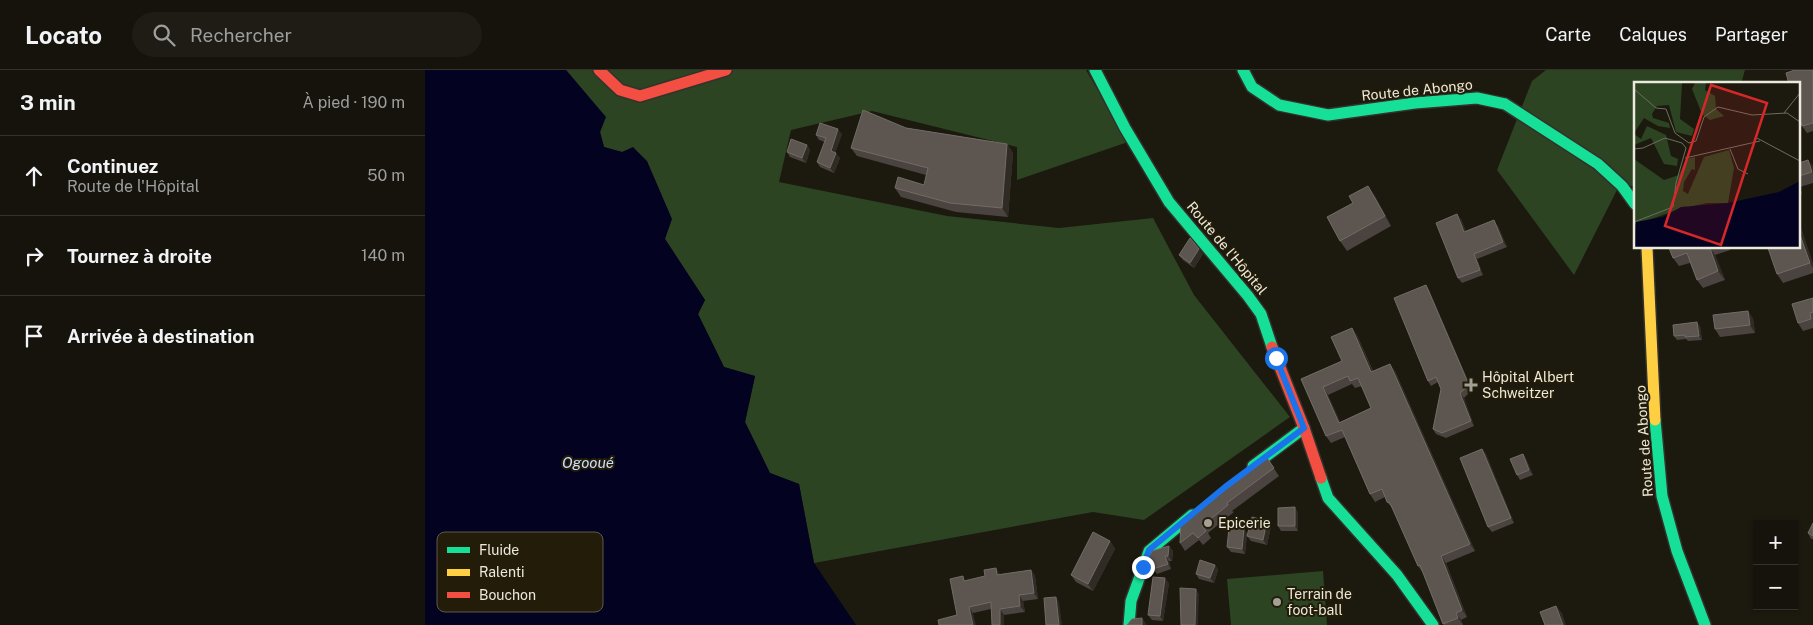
<!DOCTYPE html>
<html lang="fr">
<meta charset="utf-8">
<style>
body{margin:0;font-family:"Public Sans",sans-serif;background:#1e1c14;color:#f1f3f6}
.controls{position:absolute;right:15px;bottom:15px;display:grid;overflow:hidden;border-radius:0px;box-shadow:0 1px 4px #0004}
.controls button{width:45px;height:45px;display:grid;place-items:center;padding:0;border:0;border-bottom:1px solid #34322c;background:#15130b;color:#f1f3f6;font:25px sans-serif}
.stop{position:absolute;width:15px;height:15px;margin:-11px;border:4px solid #1a73e8;border-radius:50%;background:#fff}
.stop.end{background:#1a73e8;border-color:#fff;box-shadow:0 1px 5px #0008}
.list{margin:0;padding:0;list-style:none}
h2{display:flex;justify-content:space-between;align-items:center;height:65px;margin:0;padding:0 20px;font-size:21px}
h2 small{font-size:16px;font-weight:400;color:#9d9e9d}
.list li{display:grid;grid-template-columns:32px 1fr auto;gap:15px;align-items:center;box-sizing:border-box;height:80px;padding:0 20px;border-top:1px solid #34322c}
.list b{display:block;font-size:19px;white-space:nowrap}
.list p{margin:0;font-size:16px;white-space:nowrap;color:#9d9e9d}
.list em{font-size:16px;font-style:normal;color:#9d9e9d}
.icon{flex:none;width:28px;height:28px;fill:none;stroke:currentColor;stroke-width:2;stroke-linecap:round;stroke-linejoin:round}
.map{position:relative;flex:none;width:1388px;height:555px;overflow:hidden}
header{display:flex;align-items:center;gap:30px;box-sizing:border-box;height:70px;padding:0 25px;background:#15130b;border-bottom:1px solid #34322c}
header strong{font-size:24px}
nav{display:flex;gap:28px;margin-inline-start:auto;font-size:18px}
.search{width:350px;height:45px;background:#1e1c14;display:flex;align-items:center;gap:12px;box-sizing:border-box;padding:0 18px;border-radius:28px;color:#9d9e9d;font-size:19px}
main{display:flex}
aside{flex:1;background:#15130b}
.map>svg:first-child{display:block}
.green{fill:#2c4422}
.water{fill:#030221}
.lines{fill:none;stroke-linecap:round;stroke-linejoin:round}
.fast-casing{stroke:#33322b;stroke-width:14}
.slow-casing{stroke:#33322b;stroke-width:14}
.jam-casing{stroke:#33322b;stroke-width:14}
.fast{stroke:#16e098;stroke-width:11}
.slow{stroke:#ffcf43;stroke-width:11}
.jam{stroke:#f24e42;stroke-width:11}
.wall{fill:#4a433f;fill-rule:evenodd}
.shaded-wall{fill:#302b25}
.building{fill:#5c5550;stroke:#726c66;fill-rule:evenodd}
.route{stroke:#1a73e8;stroke-width:6}
.poi-dot{fill:#a3a095;stroke:#221c09;stroke-width:2}
.labels{text-anchor:middle;dominant-baseline:central;stroke-width:4;stroke-linejoin:round;paint-order:stroke}
.street-label{font-size:14px;fill:#ece9dd;stroke:#221c09}
.poi-label{font-size:14px;fill:#ece9dd;stroke:#221c09;text-anchor:start}
.water-label{font-size:15px;font-style:italic;fill:#c9dffd;stroke:#221c09}
.inset-road{fill:none;stroke:#6f6c61;stroke-width:1}
.view{fill:#d62828;fill-opacity:0.15;stroke:#d62828;stroke-width:2.5}
.inset-edge{fill:none;stroke:#ece9dd;stroke-width:2.5}
.key{fill:#221c09;stroke:#5f5a49;stroke-width:1}
.key-label{font-size:14px;fill:#ece9dd}
</style>
<header>
<strong>Locato</strong>
<div class="search"><svg class="icon" aria-label="search" viewBox="0 0 24 24"><circle cx="10" cy="10" r="6"/><path d="M15 15l6 6"/></svg>Rechercher</div>
<nav><a>Carte</a><a>Calques</a><a>Partager</a></nav>
</header>
<main>
<aside>
<h2>3 min<small>À pied · 190 m</small></h2>
<ul class="list">
<li><svg class="icon" aria-label="ahead" viewBox="0 0 24 24"><path d="M12 20V5M6 11l6-6 6 6"/></svg><div><b>Continuez</b><p>Route de l'Hôpital</p></div><em>50 m</em></li>
<li><svg class="icon" aria-label="right" viewBox="0 0 24 24"><path d="M7 20v-9h11M14 6l5 5-5 5"/></svg><div><b>Tournez à droite</b></div><em>140 m</em></li>
<li><svg class="icon" aria-label="arrive" viewBox="0 0 24 24"><path d="M6 21V4h12l-3 4 3 4H6"/></svg><div><b>Arrivée à destination</b></div></li>
</ul>
</aside>
<div class="map">
<svg width="1388" height="555" viewBox="0 0 1388 555">
<rect width="100%" height="100%" fill="#1c190f"/>
<g class="green">
<path d="M141 0H661L703 72 592 110V77L447 41 366 60 354 112 522 146 634 158 728 148 769 225 865 347 719 450 668 442 389 493 374 414 345 403 320 352 330 306 299 297 273 244 280 230 240 169 197 82 179 77 175 62 180 47Z"/>
<path d="M1121 0H1320L1316 14H1210V115L1192 120 1149 205 1072 100 1107 11Z"/>
<path d="M898 501 902 555H806L802 509Z"/>
</g>
<path class="water" d="M0 0H141L181 47 175 62 179 77 197 82 208 77 222 91 247 149 240 169 280 230 273 244 299 297 330 306 320 352 345 403 374 414 389 493 431 555H0Z"/>
<g class="lines">
<g class="fast-casing">
<g id="fast">
<path d="M670 0 700 58 744 132 823 226 836 244 847 277"/>
<path d="M818 0 827 17 854 35 903 45 990 33 1052 28 1080 34 1173 94 1197 116 1210 134"/>
<path d="M1230 350 1237 426 1252 481 1280 555"/>
<path d="M828 396 879 358"/>
<path d="M896 408 903 428 972 505 1008 555"/>
<path d="M704 555 706 531 724 481 767 445"/>
</g>
</g>
<g class="slow-casing">
<path id="slow" d="M1222 178 1230 350"/>
</g>
<g class="jam-casing">
<g id="jam">
<path d="M174 0 195 20 215 26 301 0"/>
<path d="M847 277 879 358 896 408"/>
</g>
</g>
<use href="#fast" class="fast"/>
<use href="#slow" class="slow"/>
<use href="#jam" class="jam"/>
</g>
<g class="wall">
<path d="M1388 0V61L1382 63 1377 56Z"/>
<path d="M481 58 582 74 588 83 583 147 531 142 476 127 470 118 499 115 501 105 432 86 426 78Z"/>
<path d="M417 64 410 83 415 88 409 103 395 97 392 92 400 72 394 70 391 65Z"/>
<path d="M382 75 385 80 381 93 365 87 362 82Z"/>
<path d="M1374 93 1388 96V113L1375 117 1377 124 1374 125Z"/>
<path d="M950 126 966 156 922 181 915 171Z"/>
<path d="M1036 149 1041 162 1073 156 1082 177 1052 189 1058 205 1037 213 1033 208Z"/>
<path d="M1374 152 1388 194V203L1358 213 1352 204 1374 178Z"/>
<path d="M1244 178H1304L1305 180 1290 185 1300 210 1278 218 1272 210 1265 193 1254 196 1248 188Z"/>
<path d="M778 184 769 198 758 190 754 185Z"/>
<path d="M1001 215 1004 220 1047 320 1039 328 1049 356 1021 368 1011 364 1008 359 1016 319 1013 312 1006 316 1003 311Z"/>
<path d="M1388 228V258L1378 261 1373 253Z"/>
<path d="M1323 241 1328 249 1330 263 1295 267 1290 259Z"/>
<path d="M1275 256 1277 270 1263 271 1261 269 1252 270 1249 266Z"/>
<path d="M932 265 948 301H970L1050 481 1021 493 1042 547 1036 550 1038 555H1019L1018 554 998 503 993 496 968 439 962 432 960 427 950 432 945 424 920 367 906 373 901 366 876 309 917 291ZM927 314 930 318 937 316 946 338 915 352 903 325Z"/>
<path d="M1057 379 1061 384 1089 453 1067 462 1063 457Z"/>
<path d="M1098 384 1101 389 1108 405 1095 410 1092 405Z"/>
<path d="M840 385 854 406 807 441 809 442 783 463 786 468 778 475 774 470 760 481 755 473Z"/>
<path d="M873 442V461H856L853 456Z"/>
<path d="M1388 453V469H1386L1383 463Z"/>
<path d="M846 456 842 475 826 471 822 466Z"/>
<path d="M819 459 822 464 820 484 806 482 802 477Z"/>
<path d="M685 471 690 479 668 521 651 512 646 505Z"/>
<path d="M744 476 748 481 747 491H744L746 499 732 504 728 499Z"/>
<path d="M790 495 793 500 789 513 774 509 771 504Z"/>
<path d="M606 500 610 506 613 529 598 531 600 542 579 545 566 539 548 543 532 545 575 504H576Z"/>
<path d="M744 513 738 551 727 550 723 545Z"/>
</g>
<g class="shaded-wall">
<path d="M413 59 417 64 409 86 406 81Z"/>
<path d="M582 74 588 83 583 147 577 138Z"/>
<path d="M382 75 385 80 381 93 377 88Z"/>
<path d="M411 83 415 88 409 103 405 98Z"/>
<path d="M1383 90 1388 96V104L1387 102Z"/>
<path d="M943 116 950 126 966 156 960 146Z"/>
<path d="M1032 144 1036 149 1043 167 1039 162Z"/>
<path d="M1069 150 1073 156 1082 177 1078 172Z"/>
<path d="M1374 152 1388 194V198L1385 193 1374 162Z"/>
<path d="M1285 178 1290 185 1300 210 1293 201Z"/>
<path d="M774 179 778 184 769 198 765 193Z"/>
<path d="M1049 184 1052 189 1058 205 1055 200Z"/>
<path d="M1001 215 1004 220 1047 320 1044 315Z"/>
<path d="M1323 241 1328 249 1330 263 1325 255Z"/>
<path d="M1272 252 1275 256 1277 270 1274 266Z"/>
<path d="M927 258 932 265 951 309 946 302Z"/>
<path d="M965 294 970 301 1050 481 1045 474Z"/>
<path d="M898 317 903 325 919 360 914 353Z"/>
<path d="M1035 323 1039 328 1049 356 1046 351Z"/>
<path d="M1057 379 1061 384 1089 453 1086 448Z"/>
<path d="M1098 384 1101 389 1108 405 1104 400Z"/>
<path d="M870 437 873 442V461L870 456Z"/>
<path d="M842 451 846 456 842 475 838 470Z"/>
<path d="M819 459 822 464 820 484 817 479Z"/>
<path d="M685 471 690 479 668 521 663 514Z"/>
<path d="M744 476 748 481 747 491 743 486Z"/>
<path d="M740 486 744 491 746 499 743 494Z"/>
<path d="M1016 486 1021 493 1042 547 1037 540Z"/>
<path d="M790 495 793 500 789 513 785 508Z"/>
<path d="M571 498 575 504 577 511 572 505Z"/>
<path d="M606 500 610 506 613 529 609 523Z"/>
<path d="M740 508 744 513 738 551 735 546Z"/>
<path d="M771 519 774 524 773 555H770Z"/>
<path d="M594 525 598 531 600 542 595 536Z"/>
<path d="M631 527 634 532 637 555H634Z"/>
<path d="M1131 536 1137 543 1141 555H1138Z"/>
<path d="M544 537 548 543 551 555H548Z"/>
<path d="M575 539 579 545V555H575Z"/>
<path d="M1031 543 1036 550 1038 555 1033 548Z"/>
<path d="M717 548 722 555H717Z"/>
</g>
<g class="building">
<path d="M1370 0H1388V53L1377 56 1374 46V14H1364L1361 3Z"/>
<path d="M438 40 481 58 582 74 577 138 525 133 470 118 473 107 499 115 503 98 426 78Z"/>
<path d="M395 53 413 59 406 81 411 83 405 98 392 92 401 68 391 65Z"/>
<path d="M366 69 382 75 377 88 362 82Z"/>
<path d="M1383 90 1387 102 1374 106V93Z"/>
<path d="M943 116 960 146 915 171 902 147 928 133 924 126Z"/>
<path d="M1032 144 1039 162 1069 150 1078 172 1049 184 1055 200 1033 208 1011 153Z"/>
<path d="M1374 162 1385 193 1352 204 1343 178H1374Z"/>
<path d="M765 168 774 179 765 193 754 185Z"/>
<path d="M1244 178H1285L1293 201 1272 210 1262 183 1248 188Z"/>
<path d="M1001 215 1044 315 1035 323 1046 351 1017 363 1008 359 1016 319 1011 307 1003 311 969 228Z"/>
<path d="M1388 228V242L1385 243 1386 249 1373 253 1367 234Z"/>
<path d="M1323 241 1325 255 1290 259 1288 245Z"/>
<path d="M1272 252 1274 266 1260 267V265L1249 266 1248 255Z"/>
<path d="M927 258 946 302 965 294 1045 474 1016 486 1037 540 1031 543 1033 548 1018 554 995 495 993 496 965 433 962 432 957 419 945 424 917 360 901 366 876 309 917 291 906 267ZM923 306 925 311 933 308 946 338 914 353 898 317Z"/>
<path d="M1057 379 1086 448 1063 457 1035 388Z"/>
<path d="M1098 384 1104 400 1092 405 1085 389Z"/>
<path d="M840 385 849 398 802 433 803 435 777 456 781 461 773 468 768 463 755 473 756 452 801 414Z"/>
<path d="M870 437V456H853V438Z"/>
<path d="M827 447 842 451 838 470 822 466Z"/>
<path d="M1388 453V466L1383 463Z"/>
<path d="M804 458 819 459 817 479 802 477Z"/>
<path d="M668 462 685 471 663 514 646 505Z"/>
<path d="M744 476 743 486H740L743 494 728 499 724 487 727 481Z"/>
<path d="M775 490 790 495 785 508 771 504Z"/>
<path d="M571 498 572 505 606 500 609 523 594 525 595 536 575 539V555H567L566 532 544 537 548 555H514L513 550 532 545 525 509 538 506 539 511 560 506 559 500Z"/>
<path d="M728 507 740 508 735 546 723 545Z"/>
<path d="M755 518 771 519 770 555H756Z"/>
<path d="M631 527 634 555H621L619 528Z"/>
<path d="M1131 536 1138 555H1120L1115 542Z"/>
<path d="M717 548V555H702L707 549Z"/>
</g>
<g class="lines">
<path class="route" d="M718 497 724 480 800 417 879 358 851 288"/>
</g>
<g class="poi-dot">
<path d="M1043.5 307.5h5v5h5v5h-5v5h-5v-5h-5v-5h5z"/>
<circle cx="783" cy="453" r="5"/>
<circle cx="852" cy="532" r="5"/>
</g>
<g class="labels">
<g class="street-label">
<text transform="translate(992 20) rotate(-6)">Route de Abongo</text>
<text transform="translate(802 178) rotate(50)">Route de l'Hôpital</text>
<text transform="translate(1219 371) rotate(-94)">Route de Abongo</text>
</g>
<g class="poi-label">
<text x="1057" y="307">Hôpital Albert<tspan x="1057" dy="16">Schweitzer</tspan></text>
<text x="793" y="453">Epicerie</text>
<text x="862" y="524">Terrain de<tspan x="862" dy="16">foot-ball</tspan></text>
</g>
<g class="water-label">
<text x="163" y="392">Ogooué</text>
</g>
</g>
<g transform="translate(1209 12)">
<rect width="166" height="166" fill="#1c190f"/>
<path d="M0 1H48L46 37 60 47 58 54 42 50 35 23 23 24 18 32 19 36 35 41 36 46 24 44 10 36 0 51ZM61 1H72L71 8 81 14 82 27 90 34 76 38 68 32 58 7ZM13 44 32 53 37 74 44 77 43 84 30 82 17 56 0 63V52L7 57ZM95 68 100 86 94 121H73L46 127 0 143V77L30 98 45 93 52 77 61 75V88L58 87 50 100 49 109 54 112 70 75Z" fill="#2c4422"/>
<path d="M166 99V166H0L2 140 29 135 47 125 94 121 145 110Z" fill="#030221"/>
<path class="inset-road" d="M0 7 22 26 32 27 41 51 55 61 62 59 70 35 84 25 118 33 153 31 166 40M150 31 166 11M121 55 166 79M0 67 9 66 31 56 48 61 52 66 42 101 39 125 0 140M96 67 104 87 114 92M51 76 126 59"/>
<path class="view" d="M77 3 133 21 87 163 31 144Z"/>
<rect width="166" height="166" class="inset-edge"/>
</g>
<rect x="12" y="462" width="166" height="80" rx="8" class="key"/>
<rect x="22" y="477" width="23" height="6" fill="#16e098"/>
<rect x="22" y="499" width="23" height="7" fill="#ffcf43"/>
<rect x="22" y="522" width="23" height="6" fill="#f24e42"/>
<g class="key-label">
<text x="54" y="485">Fluide</text>
<text x="54" y="507">Ralenti</text>
<text x="54" y="530">Bouchon</text>
</g>
</svg>
<div class="controls">
<button>+</button>
<button>−</button>
</div>
<div class="stop" style="left:851px;top:288px"></div>
<div class="stop end" style="left:718px;top:497px"></div>
</div>
</main>
